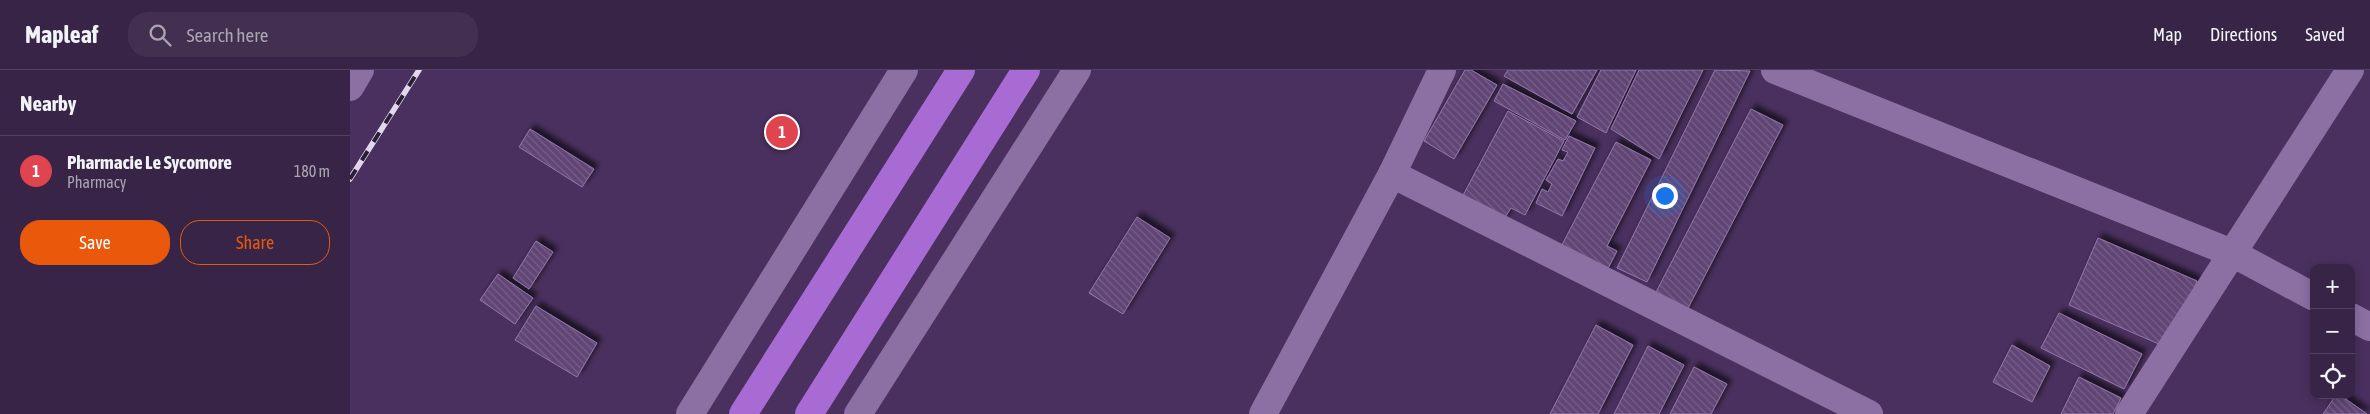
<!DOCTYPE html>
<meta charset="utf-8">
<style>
body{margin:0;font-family:"Asap Condensed",sans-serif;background:#433051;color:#f1f3f6}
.controls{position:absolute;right:15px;bottom:15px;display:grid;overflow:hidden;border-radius:10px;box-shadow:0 2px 12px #0003}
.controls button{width:45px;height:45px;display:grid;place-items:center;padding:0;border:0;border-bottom:1px solid #52415f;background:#382446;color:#f1f3f6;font:25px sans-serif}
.you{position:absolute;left:1314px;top:125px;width:18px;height:18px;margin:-12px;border:4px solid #fff;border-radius:50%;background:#1a73e8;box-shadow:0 0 0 8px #1a73e833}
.badge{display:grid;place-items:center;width:32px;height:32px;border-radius:50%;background:#ea580c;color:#fff;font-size:16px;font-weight:700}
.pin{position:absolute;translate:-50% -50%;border:2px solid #fff;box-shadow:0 1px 5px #0006}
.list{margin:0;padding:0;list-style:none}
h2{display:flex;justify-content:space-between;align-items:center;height:65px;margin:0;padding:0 20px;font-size:21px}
h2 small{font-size:16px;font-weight:400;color:#aba4b3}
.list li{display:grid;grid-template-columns:32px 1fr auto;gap:15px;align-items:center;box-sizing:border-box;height:70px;padding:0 20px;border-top:1px solid #52415f}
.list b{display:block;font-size:19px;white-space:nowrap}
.list p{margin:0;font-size:16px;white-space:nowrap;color:#aba4b3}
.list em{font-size:16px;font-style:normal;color:#aba4b3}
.actions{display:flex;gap:10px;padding:15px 20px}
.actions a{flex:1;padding:11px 0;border:1px solid #ea580c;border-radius:20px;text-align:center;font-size:18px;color:#ea580c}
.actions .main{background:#ea580c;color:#fff}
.icon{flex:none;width:28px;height:28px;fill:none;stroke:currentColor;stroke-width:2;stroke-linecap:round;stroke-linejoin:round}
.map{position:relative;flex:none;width:2020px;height:344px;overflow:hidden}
header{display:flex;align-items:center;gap:30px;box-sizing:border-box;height:70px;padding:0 25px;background:#382446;border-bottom:1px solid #52415f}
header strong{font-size:24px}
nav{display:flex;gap:28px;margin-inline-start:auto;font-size:18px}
.search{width:350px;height:45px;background:#433051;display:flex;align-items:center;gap:12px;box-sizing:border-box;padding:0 18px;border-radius:20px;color:#aba4b3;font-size:19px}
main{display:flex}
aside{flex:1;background:#382446}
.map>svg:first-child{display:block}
.building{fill:url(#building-back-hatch);stroke:#9377aa;filter:url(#shadow)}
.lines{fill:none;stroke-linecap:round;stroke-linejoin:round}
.minor{stroke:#8c70a3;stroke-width:28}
.trunk{stroke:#a86bd4;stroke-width:28}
.rail-casing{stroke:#e2d7ec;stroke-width:5.5}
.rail{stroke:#2a1f34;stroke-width:4;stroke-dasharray:11;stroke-linecap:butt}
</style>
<header>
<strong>Mapleaf</strong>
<div class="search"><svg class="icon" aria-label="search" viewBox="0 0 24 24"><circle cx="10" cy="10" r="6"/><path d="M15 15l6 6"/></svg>Search here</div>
<nav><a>Map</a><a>Directions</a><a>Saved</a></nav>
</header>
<main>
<aside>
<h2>Nearby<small></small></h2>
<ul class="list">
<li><span class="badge" style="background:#e0444e">1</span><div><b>Pharmacie Le Sycomore</b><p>Pharmacy</p></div><em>180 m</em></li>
</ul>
<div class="actions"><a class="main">Save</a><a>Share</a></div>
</aside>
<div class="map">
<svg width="2020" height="344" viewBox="0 0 2020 344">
<defs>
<pattern id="building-back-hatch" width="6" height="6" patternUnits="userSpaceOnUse" patternTransform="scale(1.25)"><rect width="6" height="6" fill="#604575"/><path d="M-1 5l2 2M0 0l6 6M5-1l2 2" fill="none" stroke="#77608a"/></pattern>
<filter id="shadow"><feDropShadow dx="4.5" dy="-4.5" stdDeviation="2.5" flood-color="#0009"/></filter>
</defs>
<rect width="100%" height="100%" fill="#4a305e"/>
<g class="building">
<path d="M1115 0H1121L1147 15 1104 89 1074 71Z"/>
<path d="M1158 0H1247L1222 44 1154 6Z"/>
<path d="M1251 0H1286L1256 63 1227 47Z"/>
<path d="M1289 0H1353L1309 89 1261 59Z"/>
<path d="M1365 0 1400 1 1297 212 1267 198Z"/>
<path d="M1153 14 1226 51 1215 70 1144 31Z"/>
<path d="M1401 39 1433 55 1336 242 1304 226Z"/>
<path d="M1158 41 1214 71 1175 145 1161 138 1152 152 1111 129Z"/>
<path d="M180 59 244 99 232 117 169 77Z"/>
<path d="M1219 66 1245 78 1212 146 1186 133 1192 119 1198 122 1202 114 1196 110 1208 89 1213 91 1218 82 1212 80Z"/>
<path d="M1266 72 1301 90 1257 176 1267 181 1251 212 1205 188Z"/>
<path d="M787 147 820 168 773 244 739 223Z"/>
<path d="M1748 168 1847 211 1818 278 1719 235Z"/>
<path d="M186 171 203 182 179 219 163 208Z"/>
<path d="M148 204 183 228 165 254 130 230Z"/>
<path d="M186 236 247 273 227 307 165 270Z"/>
<path d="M1709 243 1792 284 1774 319 1691 278Z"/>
<path d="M1246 255 1283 275 1248 344H1200Z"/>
<path d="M1662 275 1700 296 1682 332 1643 312Z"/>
<path d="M1298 276 1334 295 1309 344H1264Z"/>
<path d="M1344 297 1377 314 1361 344H1320Z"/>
<path d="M1729 307 1771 328 1763 344H1711Z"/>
<path d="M1986 325H1990L2017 344H1973Z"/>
</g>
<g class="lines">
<g class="minor">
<path d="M1425 0 1882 183 1964 227"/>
<path d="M0 17 10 0"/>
<path d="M1042 104 1519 344"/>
<path d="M2001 247 2020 257"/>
<path d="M340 344 554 0"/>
<path d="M508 344 727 0"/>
<path d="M913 344 1042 104 1092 0"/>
<path d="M1779 344 2000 0"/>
</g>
<g class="trunk">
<path d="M393 344 611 0"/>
<path d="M459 344 676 0"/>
</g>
<g class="rail-casing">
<path id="rail" d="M0 109 69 0"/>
</g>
<use href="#rail" class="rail"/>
</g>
</svg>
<div class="controls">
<button>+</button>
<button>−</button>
<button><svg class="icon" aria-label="locate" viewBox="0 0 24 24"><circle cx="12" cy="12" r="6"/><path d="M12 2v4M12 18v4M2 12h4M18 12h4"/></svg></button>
</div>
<div class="you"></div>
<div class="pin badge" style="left:432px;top:62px;background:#e0444e">1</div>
</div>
</main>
